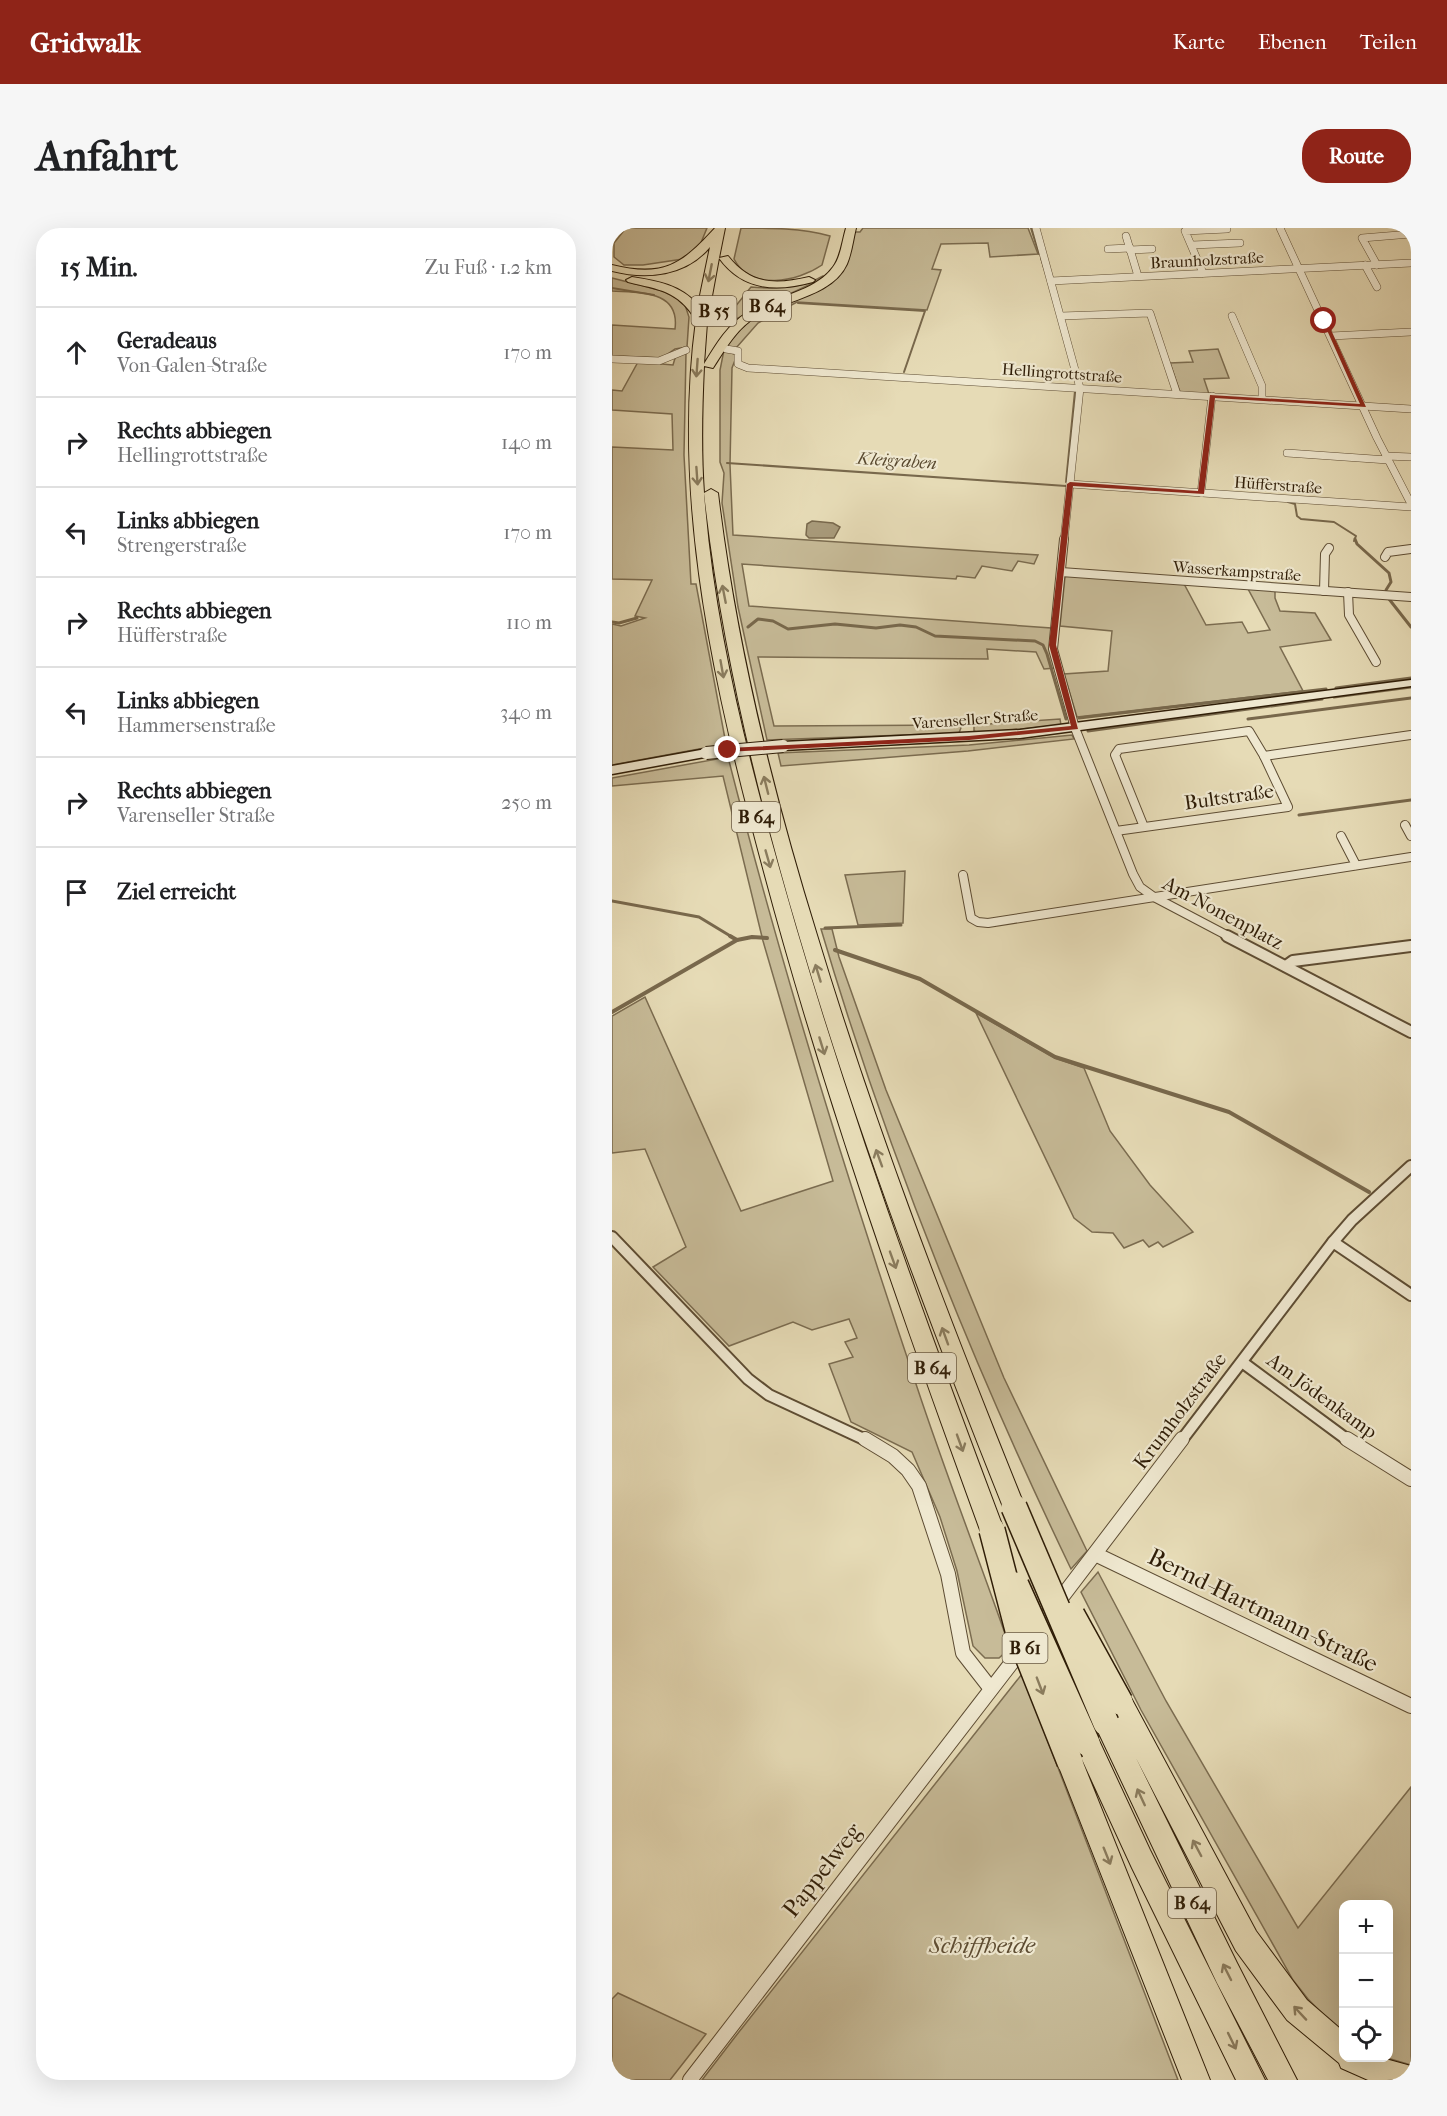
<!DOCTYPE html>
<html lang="de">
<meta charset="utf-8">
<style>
body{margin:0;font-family:"IM FELL French Canon",serif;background:#f6f6f6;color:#202124}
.controls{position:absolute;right:18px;bottom:18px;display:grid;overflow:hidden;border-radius:12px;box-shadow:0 6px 24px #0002}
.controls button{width:54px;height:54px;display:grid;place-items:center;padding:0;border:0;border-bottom:2px solid #e0e0e0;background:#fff;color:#202124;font:30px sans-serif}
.stop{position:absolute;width:18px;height:18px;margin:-14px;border:4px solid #8f2418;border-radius:50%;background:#fff}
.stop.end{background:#8f2418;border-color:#fff;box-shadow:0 2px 6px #0008}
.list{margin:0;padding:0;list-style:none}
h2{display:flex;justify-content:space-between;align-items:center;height:78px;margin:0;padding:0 24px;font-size:26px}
h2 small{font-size:20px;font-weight:400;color:#757577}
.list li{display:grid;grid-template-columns:39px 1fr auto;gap:18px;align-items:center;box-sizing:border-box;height:90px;padding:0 24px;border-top:2px solid #e0e0e0}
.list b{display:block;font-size:22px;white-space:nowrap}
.list p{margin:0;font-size:20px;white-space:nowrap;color:#757577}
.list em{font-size:20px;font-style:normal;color:#757577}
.icon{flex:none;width:33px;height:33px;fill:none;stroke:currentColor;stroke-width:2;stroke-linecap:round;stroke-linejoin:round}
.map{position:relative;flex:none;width:799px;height:1852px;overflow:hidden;border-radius:24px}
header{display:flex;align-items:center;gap:36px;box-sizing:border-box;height:84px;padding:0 30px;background:#8f2418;color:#fff}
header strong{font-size:28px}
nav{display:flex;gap:33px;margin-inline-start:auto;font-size:21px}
.intro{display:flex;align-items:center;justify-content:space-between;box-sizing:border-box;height:144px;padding:0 36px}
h1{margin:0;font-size:42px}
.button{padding:15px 27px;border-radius:24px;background:#8f2418;color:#fff;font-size:21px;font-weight:700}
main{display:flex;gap:36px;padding:0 36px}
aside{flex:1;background:#fff;border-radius:24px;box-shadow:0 6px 24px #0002}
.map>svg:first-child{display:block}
.green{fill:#c7bb98;stroke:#7b6c50;stroke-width:1.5}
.water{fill:#a89a7a;stroke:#78684c;stroke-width:1.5}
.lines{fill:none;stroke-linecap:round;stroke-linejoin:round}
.stream-far2{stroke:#78684c;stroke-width:2}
.stream-far1{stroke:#78684c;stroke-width:3}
.stream{stroke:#78684c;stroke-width:4}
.street-far3-casing{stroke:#5d4c33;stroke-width:8}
.street-far2-casing{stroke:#5d4c33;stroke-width:10}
.street-far1-casing{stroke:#5d4c33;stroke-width:14}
.street-casing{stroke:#5d4c33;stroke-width:16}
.secondary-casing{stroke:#2f1d07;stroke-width:3}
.highway-casing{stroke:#2f1d07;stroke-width:2}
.street-far3{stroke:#efe8d0;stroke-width:7}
.street-far2{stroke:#efe8d0;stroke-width:8}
.street-far1{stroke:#efe8d0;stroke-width:10}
.street{stroke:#efe8d0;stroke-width:14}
.secondary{fill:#efe8d0;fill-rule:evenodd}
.highway{fill:#e6dbb6;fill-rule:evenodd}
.secondary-bridge-casing{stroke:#2f1d07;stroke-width:14;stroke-linecap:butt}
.highway-bridge-casing{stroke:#2f1d07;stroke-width:28;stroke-linecap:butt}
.secondary-bridge{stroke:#efe8d0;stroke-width:12}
.highway-bridge{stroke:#e6dbb6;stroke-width:25}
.oneway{stroke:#8a7c5e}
.route{fill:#8f2418}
.labels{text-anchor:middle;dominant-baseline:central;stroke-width:4.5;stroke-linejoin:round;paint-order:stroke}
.far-street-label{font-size:16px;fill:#2f1d07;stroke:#efe8d0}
.shield{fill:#efe8d0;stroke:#695a43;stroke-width:1.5}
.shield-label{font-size:18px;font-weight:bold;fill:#2f1d07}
.far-water-label{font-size:18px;font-style:italic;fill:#59492f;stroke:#efe8d0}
.street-label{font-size:20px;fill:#2f1d07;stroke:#efe8d0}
.near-street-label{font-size:24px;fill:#2f1d07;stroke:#efe8d0}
.near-park-label{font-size:24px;font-style:italic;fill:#5d4c32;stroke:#efe8d0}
</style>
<header>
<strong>Gridwalk</strong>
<nav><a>Karte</a><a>Ebenen</a><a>Teilen</a></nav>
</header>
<div class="intro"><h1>Anfahrt</h1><a class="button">Route</a></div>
<main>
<aside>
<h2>15 Min.<small>Zu Fuß · 1.2 km</small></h2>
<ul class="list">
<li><svg class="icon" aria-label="ahead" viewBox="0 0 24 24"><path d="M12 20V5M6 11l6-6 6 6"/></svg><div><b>Geradeaus</b><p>Von-Galen-Straße</p></div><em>170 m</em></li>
<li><svg class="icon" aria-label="right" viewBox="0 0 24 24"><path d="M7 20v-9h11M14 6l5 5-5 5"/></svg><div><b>Rechts abbiegen</b><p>Hellingrottstraße</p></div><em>140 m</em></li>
<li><svg class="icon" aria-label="left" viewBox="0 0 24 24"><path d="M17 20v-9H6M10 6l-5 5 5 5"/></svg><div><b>Links abbiegen</b><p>Strengerstraße</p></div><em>170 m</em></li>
<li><svg class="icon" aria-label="right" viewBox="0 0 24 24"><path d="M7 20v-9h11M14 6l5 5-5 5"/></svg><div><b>Rechts abbiegen</b><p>Hüfferstraße</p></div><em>110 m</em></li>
<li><svg class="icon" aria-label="left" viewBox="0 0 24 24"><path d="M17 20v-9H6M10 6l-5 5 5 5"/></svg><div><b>Links abbiegen</b><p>Hammersenstraße</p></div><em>340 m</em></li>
<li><svg class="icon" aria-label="right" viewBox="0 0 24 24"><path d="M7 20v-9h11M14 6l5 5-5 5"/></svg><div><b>Rechts abbiegen</b><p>Varenseller Straße</p></div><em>250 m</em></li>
<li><svg class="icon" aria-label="arrive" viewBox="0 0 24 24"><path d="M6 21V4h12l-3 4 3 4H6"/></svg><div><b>Ziel erreicht</b></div></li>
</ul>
</aside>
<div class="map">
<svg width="799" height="1852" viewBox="0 0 799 1852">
<rect width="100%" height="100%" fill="#e6dbb6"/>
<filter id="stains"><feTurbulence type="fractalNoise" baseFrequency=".00333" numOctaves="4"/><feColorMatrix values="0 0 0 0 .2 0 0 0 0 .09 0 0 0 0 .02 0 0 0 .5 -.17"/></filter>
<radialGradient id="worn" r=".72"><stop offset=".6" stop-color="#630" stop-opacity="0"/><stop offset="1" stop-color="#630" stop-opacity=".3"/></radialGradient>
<g class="green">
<path d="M14 0H95L88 17 71 31 31 37H12L2 29V15Z"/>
<path d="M129 0C159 0 189 0 218 8L210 37C185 54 139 63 122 31Z"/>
<path d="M251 0H416L426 26 378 29 376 15 329 16 320 41 329 42 315 82 185 74 146 95 124 120H113C133 80 183 76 217 53 225 47 237 15 242 4H248Z"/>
<path d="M211 48 214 49 122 92 114 90 139 59C163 61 190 61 211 48Z"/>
<path d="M0 50 51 63 72 74 77 89 75 119 63 121 50 130 0 128V97L63 101C68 62 28 65 0 63Z"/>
<path d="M606 121 617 150 592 151 597 166 568 164 558 135 581 134 577 123Z"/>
<path d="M112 122 125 127 120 140 118 237 121 307 426 327 422 336 406 333 400 343 370 338 363 350 345 348 344 351 130 336 137 378 439 400 443 440 432 441 424 424 375 421 376 431 146 429 162 498 350 497 347 505 155 512 126 379 110 275 112 245 108 234V142Z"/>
<path d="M74 125 72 227 79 356H84L114 516 0 537V396L9 398 33 390 23 388 40 352 0 351V219L61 222 60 186 0 182V162L10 163 26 134 61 137 64 127Z"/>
<path d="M457 347 571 354 594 397 630 394 636 405 658 402 635 359 663 361V370L668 383 703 385 719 412 668 419 691 463 465 489 452 446 496 443 500 403 448 398 453 349Z"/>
<path d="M448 491 449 497 367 505 362 503V497Z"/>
<path d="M460 507 462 511 356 523 169 538 166 525 357 517Z"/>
<path d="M116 529C170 742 235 951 305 1159 334 1247 368 1333 398 1420L387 1430H373L361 1418 345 1343 328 1289 300 1224 239 1194 217 1136 241 1129 233 1114 245 1110 237 1091 200 1102 181 1094 117 1118 41 1039 74 1019 33 921 0 925V788L33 769 129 983 221 953 151 713 111 548 0 558V550Z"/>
<path d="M293 643 291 695 246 697 233 647Z"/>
<path d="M209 701H220L227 729 274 862 392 1150 475 1323 459 1341C360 1135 274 921 209 701Z"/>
<path d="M364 785 443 830 472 840 498 903 538 957 581 1004 551 1019 546 1014 537 1019 531 1012 512 1020 501 1005 480 1004 462 990Z"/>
<path d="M486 1344 554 1473 686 1700 799 1559V1837L775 1830 776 1676H732L731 1807 696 1771 681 1752 529 1482 469 1364Z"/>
<path d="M410 1446 566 1852H90L123 1809Z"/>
<path d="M6 1765 94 1806 58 1852H0V1771Z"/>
</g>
<path class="water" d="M200 293 221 295 228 299 222 310H197L194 307 195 296Z"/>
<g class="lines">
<g class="stream-far2">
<path d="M419 0 427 26"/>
<path d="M429 30 436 52"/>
<path d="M0 60 42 67"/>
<path d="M186 75 313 83 292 144"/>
<path d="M115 235 454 258"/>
<path d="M454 254 463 163 461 162"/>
<path d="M676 274 683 276 685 288 689 291 722 294 744 308 742 313"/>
</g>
<g class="stream-far1">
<path d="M743 311 745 316 777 345 779 354 774 362"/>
<path d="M777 371 799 399"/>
<path d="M0 394 7 395 25 390"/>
<path d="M136 399 146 391 161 393 176 401 223 396 264 400 288 397 304 399 323 408 423 413 431 417 435 426 454 491"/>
<path d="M724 460 799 450"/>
<path d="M722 469 799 459"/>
<path d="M467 490 714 461"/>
<path d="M636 491 799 470"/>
<path d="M476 503 710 471"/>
<path d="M687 587 799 572"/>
<path d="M0 673 87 689 120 709"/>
<path d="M213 700 289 697"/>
</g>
<g class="stream">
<path d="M118 708 125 712"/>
<path d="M223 722 308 751 443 829 617 884 757 964"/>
<path d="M0 784 125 712 140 709 155 710"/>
</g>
<g class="street-far3-casing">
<g id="street-far3">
<path d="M424 0 468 160 452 313"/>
<path d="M668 0 765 210 799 276"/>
<path d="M514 8 526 48"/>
<path d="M580 17 628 15"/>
<path d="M496 21 518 20"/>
<path d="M518 22 540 21"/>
<path d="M753 37 765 59"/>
<path d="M765 37 750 10 799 6"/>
<path d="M591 45 573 3 615 1"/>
<path d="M439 53 799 35"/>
<path d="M449 88 538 85 565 166"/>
<path d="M620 88 650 158V171"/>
<path d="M719 108 799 104"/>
<path d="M114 121 126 123V136L136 140 799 181"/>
<path d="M0 131 47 133 74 122"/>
<path d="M675 225 776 232"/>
<path d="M774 228 799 229"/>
<path d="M458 256 799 279"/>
<path d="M589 265 600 168"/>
</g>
</g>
<g class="street-far2-casing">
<g id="street-far2">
<path d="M452 311 441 421 463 500 521 646 528 659 542 669 618 709"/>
<path d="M773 329 776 324 799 321"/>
<path d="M449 344 799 369"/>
<path d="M712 363 713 326 717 320"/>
<path d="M736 364 737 387 764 434"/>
<path d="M652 528 799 507"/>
<path d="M793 597 799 608"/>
<path d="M504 603 676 579 652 528 637 503 507 521 503 527 532 599"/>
<path d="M729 608 744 637"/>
<path d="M351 647 359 690 366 694 376 695 799 629"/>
</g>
</g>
<g class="street-far1-casing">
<g id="street-far1">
<path d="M615 708 799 804"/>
<path d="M674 738 681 733 799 718"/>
<path d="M0 1009 136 1151 157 1167 256 1213"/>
<path d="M721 1014 799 1067"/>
<path d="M630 1134 737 1213"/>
<path d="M569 1213 721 1014 740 992 799 938"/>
</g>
</g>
<g class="street-casing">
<g id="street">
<path d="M253 1211 281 1228 296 1242 307 1258 336 1346 351 1425 379 1461"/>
<path d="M735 1211 799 1251"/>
<path d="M483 1326 799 1478"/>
<path d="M424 1403 570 1211"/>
<path d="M78 1852 411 1420"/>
</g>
</g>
<g class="secondary-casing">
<g id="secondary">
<path d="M799 452V458L408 510 171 522 165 518 171 514 408 502Z"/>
<path d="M94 521 98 522V528L0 546V538Z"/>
</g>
</g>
<g class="highway-casing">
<g id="highway">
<path d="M103 0H113L107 30 116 28C139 57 163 57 197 49L203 52 201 54C164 64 131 63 107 30L95 95 92 136C104 116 116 96 136 84 162 68 202 65 221 39 229 29 230 13 234 0H244C241 12 240 24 235 36 219 71 166 72 138 93 122 105 112 123 101 140L92 138C90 181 89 223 92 265 103 413 143 557 184 699 244 903 317 1103 392 1302L388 1309 380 1312 372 1309 368 1302C289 1085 212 868 152 644 104 466 59 278 84 92 65 62 48 62 16 54L14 52 20 49C45 53 69 57 86 77L98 19C74 48 35 52 0 43V37C52 50 70 36 103 0Z"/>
<path d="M99 261 106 265C124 416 160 562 205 707 264 902 337 1091 413 1279L410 1286 402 1289 394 1286 391 1279C316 1091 244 901 187 707 144 562 109 416 92 265Z"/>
<path d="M508 1462 517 1466 644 1703 695 1772 732 1804V1830H770L799 1838V1852H756L729 1840 727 1835 675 1792 624 1723 524 1530 625 1735 685 1852H656L605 1755 482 1495 485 1486 494 1483 501 1486 496 1474 499 1466Z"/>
<path d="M475 1503 484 1506 538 1622 653 1852H624L520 1640 468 1527 598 1852H570L445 1534 449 1525 458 1522 467 1525 462 1515 466 1506Z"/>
</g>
</g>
<use href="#street-far3" class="street-far3"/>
<use href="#street-far2" class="street-far2"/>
<use href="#street-far1" class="street-far1"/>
<use href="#street" class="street"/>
<use href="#secondary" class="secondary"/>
<use href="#highway" class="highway"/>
<g class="secondary-bridge-casing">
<path id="secondary-bridge" d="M94 525 171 518"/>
</g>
<g class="highway-bridge-casing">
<g id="highway-bridge">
<path d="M402 1279 494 1495"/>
<path d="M380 1302 407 1406 458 1534"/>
<path d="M404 1357 475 1515"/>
<path d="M460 1387 508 1474"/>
</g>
</g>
<use href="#secondary-bridge" class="secondary-bridge"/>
<use href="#highway-bridge" class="highway-bridge"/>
</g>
<defs><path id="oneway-shaft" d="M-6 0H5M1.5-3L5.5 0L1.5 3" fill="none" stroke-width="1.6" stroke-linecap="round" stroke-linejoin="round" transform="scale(1.5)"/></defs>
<g class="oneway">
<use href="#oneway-shaft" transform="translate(98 45) rotate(101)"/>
<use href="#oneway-shaft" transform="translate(85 140) rotate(94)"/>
<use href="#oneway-shaft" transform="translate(85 248) rotate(86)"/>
<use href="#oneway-shaft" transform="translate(112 366) rotate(-101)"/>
<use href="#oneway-shaft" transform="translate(110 441) rotate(80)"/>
<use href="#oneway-shaft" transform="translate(154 557) rotate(-104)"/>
<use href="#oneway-shaft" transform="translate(156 631) rotate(74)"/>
<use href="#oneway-shaft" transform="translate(206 745) rotate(-107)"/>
<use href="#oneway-shaft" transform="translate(210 818) rotate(73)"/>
<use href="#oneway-shaft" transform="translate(267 930) rotate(-110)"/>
<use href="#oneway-shaft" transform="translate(281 1032) rotate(70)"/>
<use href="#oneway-shaft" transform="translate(333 1108) rotate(-110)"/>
<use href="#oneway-shaft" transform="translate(348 1215) rotate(70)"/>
<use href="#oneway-shaft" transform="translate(428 1458) rotate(69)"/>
<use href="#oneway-shaft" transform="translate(529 1569) rotate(-115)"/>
<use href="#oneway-shaft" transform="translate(585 1620) rotate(-118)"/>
<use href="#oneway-shaft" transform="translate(495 1628) rotate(68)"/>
<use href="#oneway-shaft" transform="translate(615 1744) rotate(-117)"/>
<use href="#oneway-shaft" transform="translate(688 1785) rotate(-133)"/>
<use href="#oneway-shaft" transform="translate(620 1813) rotate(64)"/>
</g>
<path class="route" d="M710 91 715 93 754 179 603 170 592 266 461 258 444 417 466 501 357 512 113 524 112 522 116 520 357 508 459 498 437 417 455 256 458 254 586 263 598 167 748 176Z"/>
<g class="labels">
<g class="far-street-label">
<text transform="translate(595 32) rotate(-3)">Braunholzstraße</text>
<text transform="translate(450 145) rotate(4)">Hellingrottstraße</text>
<text transform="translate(666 257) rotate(4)">Hüfferstraße</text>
<text transform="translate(625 343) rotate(4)">Wasserkampstraße</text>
<text transform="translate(363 491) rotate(-4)">Varenseller Straße</text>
</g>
<g class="shield">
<rect x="131" y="63" width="48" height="30" rx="4.5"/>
<rect x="79.5" y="68" width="45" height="30" rx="4.5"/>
<rect x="120" y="574" width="48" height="30" rx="4.5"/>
<rect x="296" y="1125" width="48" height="30" rx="4.5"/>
<rect x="390.5" y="1405" width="45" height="30" rx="4.5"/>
<rect x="556" y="1660" width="48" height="30" rx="4.5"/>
</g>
<g class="shield-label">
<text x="155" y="78">B 64</text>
<text x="102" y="83">B 55</text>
<text x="144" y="589">B 64</text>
<text x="320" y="1140">B 64</text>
<text x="413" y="1420">B 61</text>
<text x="580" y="1675">B 64</text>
</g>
<g class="far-water-label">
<text transform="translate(285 233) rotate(4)">Kleigraben</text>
</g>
<g class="street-label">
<text transform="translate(617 569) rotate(-8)">Bultstraße</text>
<text transform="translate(611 685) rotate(28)">Am Nonenplatz</text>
<text transform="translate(710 1168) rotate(36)">Am Jödenkamp</text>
<text transform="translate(568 1183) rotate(-53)">Krumholzstraße</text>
</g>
<g class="near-street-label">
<text transform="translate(651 1382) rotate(26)">Bernd-Hartmann-Straße</text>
<text transform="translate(210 1642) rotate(-52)">Pappelweg</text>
</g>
<g class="near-park-label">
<text x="370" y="1717">Schiffheide</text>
</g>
</g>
<rect width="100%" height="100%" filter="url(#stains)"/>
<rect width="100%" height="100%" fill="url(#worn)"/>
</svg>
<div class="controls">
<button>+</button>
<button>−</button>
<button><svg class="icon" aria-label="locate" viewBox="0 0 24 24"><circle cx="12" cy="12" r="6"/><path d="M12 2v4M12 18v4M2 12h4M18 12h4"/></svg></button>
</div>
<div class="stop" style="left:712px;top:93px"></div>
<div class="stop end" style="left:116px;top:522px"></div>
</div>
</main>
